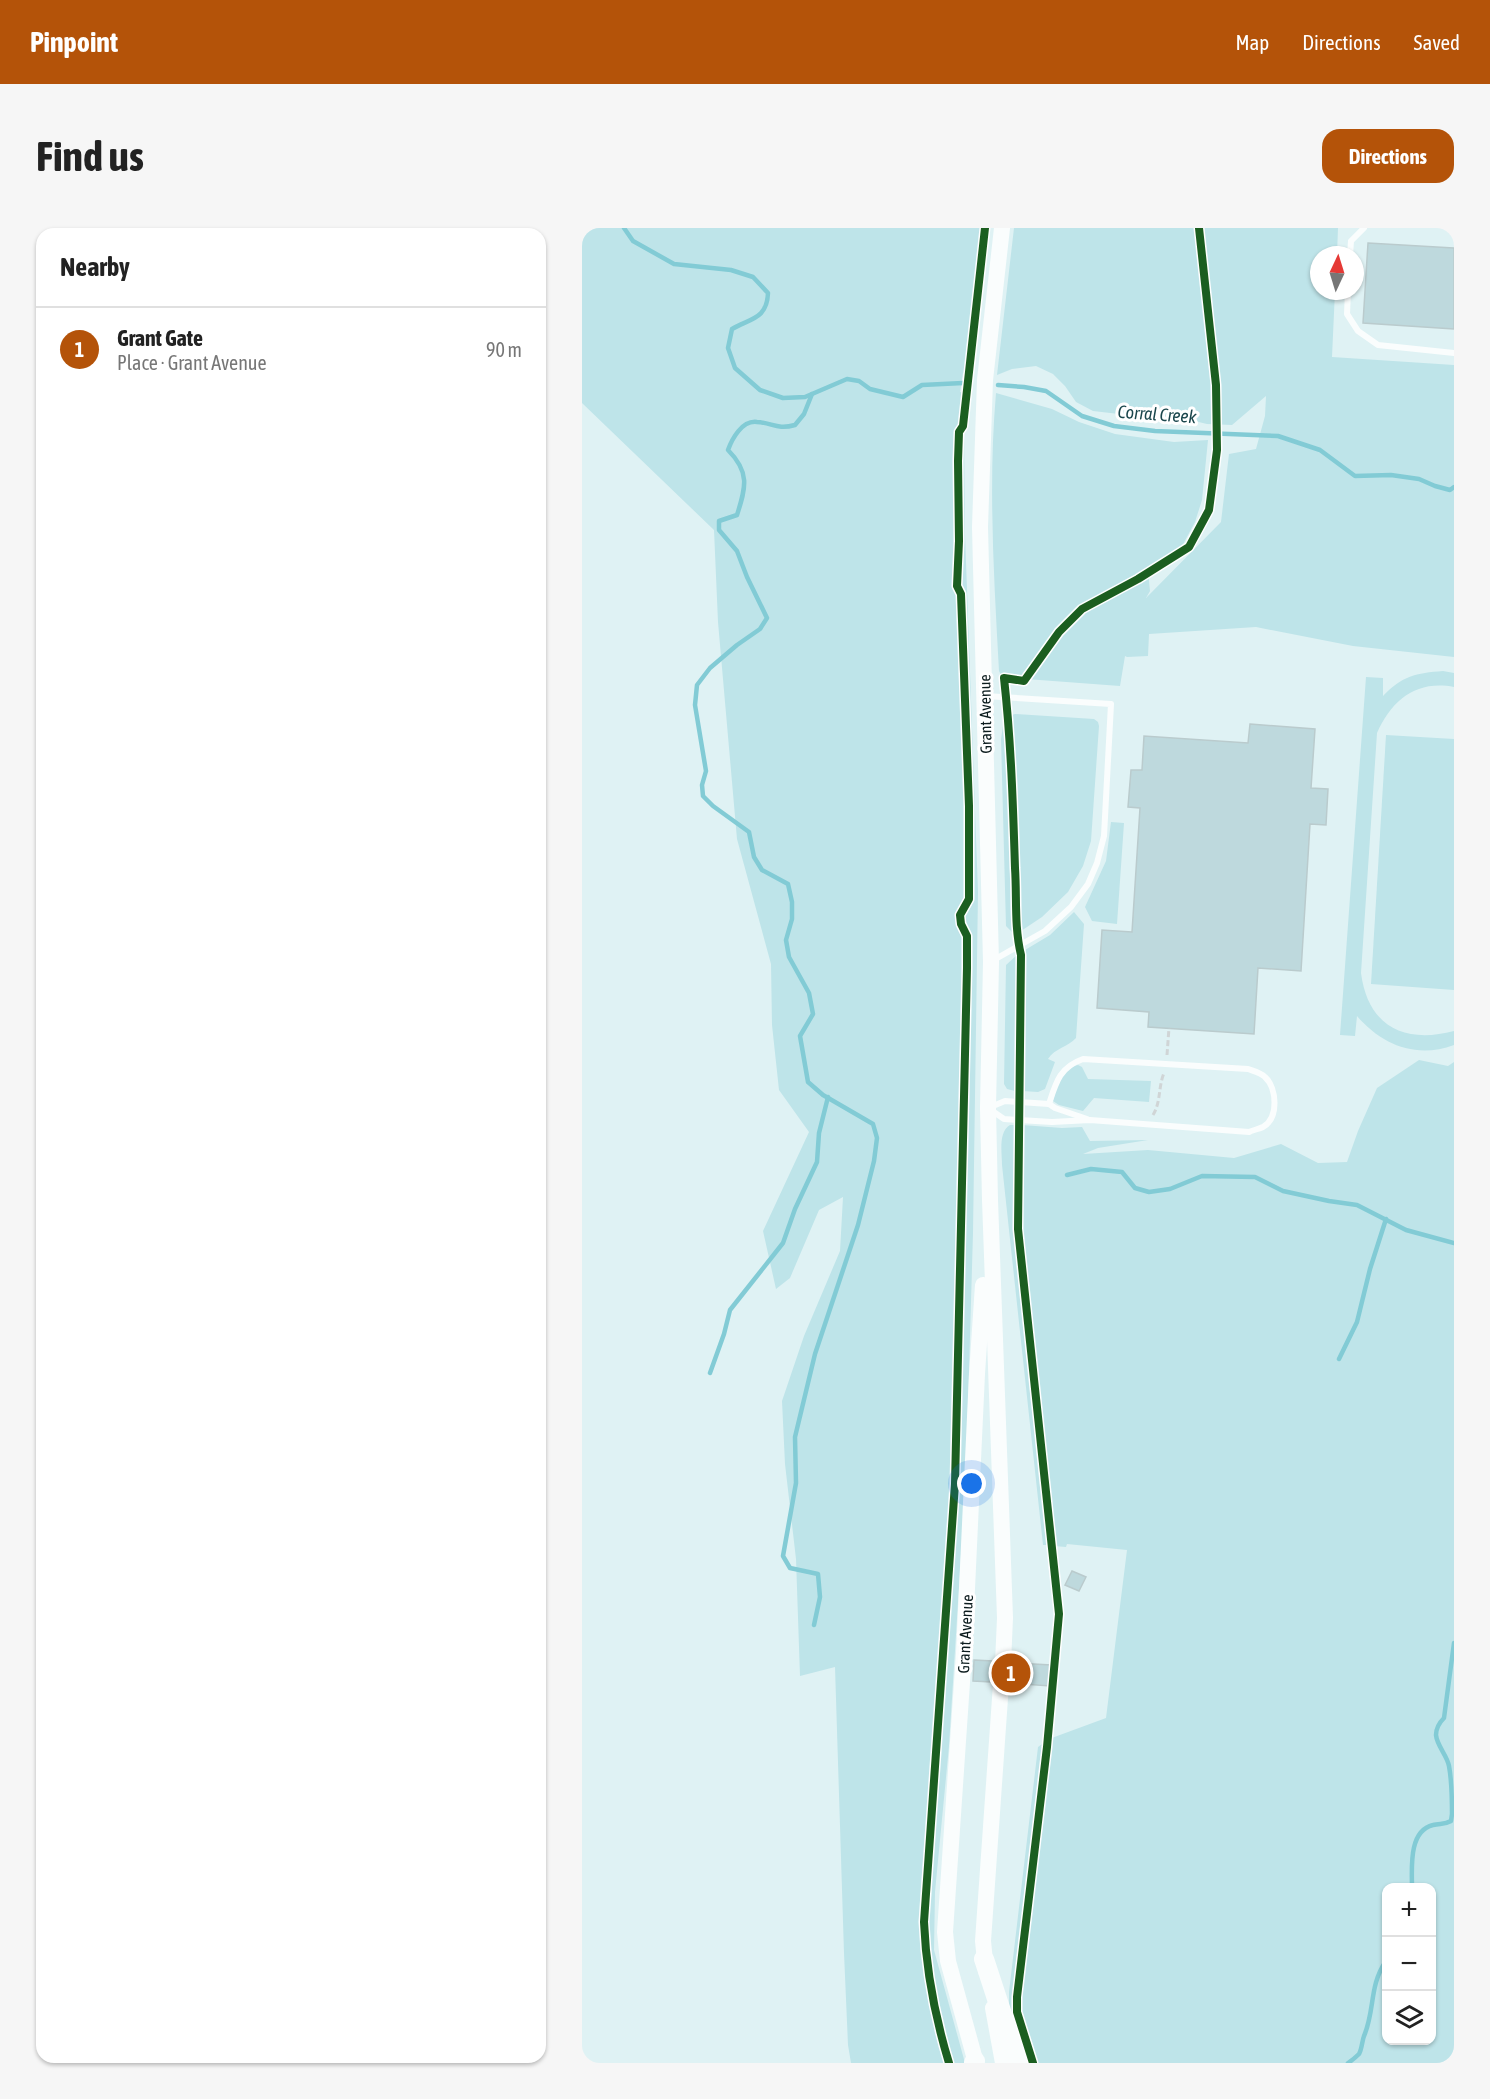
<!DOCTYPE html>
<meta charset="utf-8">
<style>
body{margin:0;font-family:"Asap Condensed",sans-serif;background:#f6f6f6;color:#222}
.controls{position:absolute;right:18px;bottom:18px;display:grid;overflow:hidden;border-radius:12px;box-shadow:0 2px 4px #0004}
.controls button{width:54px;height:54px;display:grid;place-items:center;padding:0;border:0;border-bottom:2px solid #e0e0e0;background:#fff;color:#222;font:30px sans-serif}
.compass{position:absolute;left:728px;top:18px;width:54px;height:54px;border-radius:50%;background:#fff;box-shadow:0 2px 4px #0004;rotate:4deg}
.you{position:absolute;left:390px;top:1256px;width:21px;height:21px;margin:-15px;border:4px solid #fff;border-radius:50%;background:#1a73e8;box-shadow:0 0 0 9px #1a73e833}
.badge{display:grid;place-items:center;width:39px;height:39px;border-radius:50%;background:#b45309;color:#fff;font-size:20px;font-weight:700}
.pin{position:absolute;translate:-50% -50%;border:3px solid #fff;box-shadow:0 2px 6px #0006}
.list{margin:0;padding:0;list-style:none}
h2{display:flex;justify-content:space-between;align-items:center;height:78px;margin:0;padding:0 24px;font-size:26px}
h2 small{font-size:20px;font-weight:400;color:#767676}
.list li{display:grid;grid-template-columns:39px 1fr auto;gap:18px;align-items:center;box-sizing:border-box;height:84px;padding:0 24px;border-top:2px solid #e0e0e0}
.list b{display:block;font-size:22px;white-space:nowrap}
.list p{margin:0;font-size:20px;white-space:nowrap;color:#767676}
.list em{font-size:20px;font-style:normal;color:#767676}
.icon{flex:none;width:33px;height:33px;fill:none;stroke:currentColor;stroke-width:2;stroke-linecap:round;stroke-linejoin:round}
.map{position:relative;flex:none;width:872px;height:1835px;overflow:hidden;border-radius:18px}
header{display:flex;align-items:center;gap:36px;box-sizing:border-box;height:84px;padding:0 30px;background:#b45309;color:#fff}
header strong{font-size:28px}
nav{display:flex;gap:33px;margin-inline-start:auto;font-size:21px}
.intro{display:flex;align-items:center;justify-content:space-between;box-sizing:border-box;height:144px;padding:0 36px}
h1{margin:0;font-size:42px}
.button{padding:15px 27px;border-radius:18px;background:#b45309;color:#fff;font-size:21px;font-weight:700}
main{display:flex;gap:36px;padding:0 36px}
aside{flex:1;background:#fff;border-radius:18px;box-shadow:0 2px 4px #0004}
.map>svg:first-child{display:block}
.green{fill:#bee4e9;fill-rule:evenodd}
.lines{fill:none;stroke-linecap:round;stroke-linejoin:round}
.stream{stroke:#82cbd5;stroke-width:4.5}
.building{fill:#bed9dd;stroke:#bacbcd;stroke-width:1.5}
.path{stroke:#d0d5d6;stroke-width:3;stroke-dasharray:6 3;stroke-linecap:butt}
.service{stroke:#fafdfd;stroke-width:6}
.secondary{stroke:#fafdfd;stroke-width:16}
.trunk{stroke:#fafdfd;stroke-width:20}
.cycleway-casing{stroke:#fff;stroke-width:11}
.cycleway{stroke:#1b5e20;stroke-width:8}
.labels{text-anchor:middle;dominant-baseline:central;stroke-width:6;stroke-linejoin:round;paint-order:stroke}
.street-label{font-size:16px;fill:#0c1c1e;stroke:#fff}
.water-label{font-size:18px;font-style:italic;fill:#1a464c;stroke:#fff}
</style>
<header>
<strong>Pinpoint</strong>
<nav><a>Map</a><a>Directions</a><a>Saved</a></nav>
</header>
<div class="intro"><h1>Find us</h1><a class="button">Directions</a></div>
<main>
<aside>
<h2>Nearby<small></small></h2>
<ul class="list">
<li><span class="badge">1</span><div><b>Grant Gate</b><p>Place · Grant Avenue</p></div><em>90 m</em></li>
</ul>
</aside>
<div class="map">
<svg width="872" height="1835" viewBox="0 0 872 1835">
<rect width="100%" height="100%" fill="#dff2f4"/>
<g class="green">
<path d="M0 0H402L385 144 381 145 378 164 383 165 379 197 382 200 383 306 396 664 391 1005 384 1247 367 1518 353 1664 352 1722 383 1835H269L266 1817 262 1725 253 1439 218 1448 214 1331 203 1236 200 1173 222 1108 258 1023 261 969 237 982 208 1050 194 1061 181 1003 227 904 197 862 190 797 189 736 155 611 136 394 132 302 0 175Z"/>
<path d="M432 0H756L755 27H737V63H753L750 129 872 137V429L771 418 674 399 567 406 566 428 545 429 543 428 538 458 430 450 421 447 420 449 417 443C412 350 406 258 414 165L470 181 497 194 533 206 592 214 626 212 620 272 613 294 599 320 566 343 568 363 564 370 639 294 647 226 674 221 683 188 684 168 650 197 625 196 592 188 561 193 537 186 511 183 494 174 483 158 471 146 454 138 430 141 415 147Z"/>
<path d="M861 443 872 445V459C834 452 810 472 795 505L779 745C786 799 823 816 872 803V817C834 831 800 817 775 788L773 808 758 807 784 449 801 450V468C820 448 834 445 861 443Z"/>
<path d="M433 486 512 491 516 494 517 498 509 613 501 638 486 664 460 689 436 705 435 701H431V705L424 698 419 511 422 492H429L430 487Z"/>
<path d="M804 507 872 511V762L789 756Z"/>
<path d="M529 594 542 595 535 696 510 693 503 679 524 633Z"/>
<path d="M492 684 502 696 494 810C486 819 473 820 466 831L473 834 463 861 456 864 440 863 439 858H435L433 863 425 861 422 856 424 737 435 727 438 731 442 728 443 722 468 707Z"/>
<path d="M837 832 866 838 872 834V1835H453L438 1790 437 1767 467 1511 524 1490 545 1322 485 1316 484 1319 472 1318 437 1002 438 901 440 897 480 900 500 899 508 913 566 912 516 920 501 926 566 922 652 930 699 916 736 935 765 934 776 903 795 860ZM804 1660H850V1812H804Z"/>
<path d="M496 837 500 839 506 851 569 853 567 874 512 870 501 883 477 877 471 873C475 859 480 840 496 837Z"/>
<path d="M428 897H432L434 901V1001L468 1317H461L420 937C420 925 416 904 428 897Z"/>
<path d="M463 1514 433 1767 434 1785 450 1835H442L427 1777V1764L456 1519Z"/>
</g>
<g class="lines">
<g class="stream">
<path d="M42 0 51 13 92 36 149 42 171 49 186 65C185 91 169 90 150 101L146 120 153 140 178 162 201 170 223 169 265 151 277 153 288 161 321 169 340 157 381 155"/>
<path d="M416 157 442 159 464 163 500 188 532 198 573 203 696 208 738 222 773 248 809 247 837 251 853 258 868 262 872 259"/>
<path d="M230 166 222 186 213 197C195 202 191 195 175 194 160 192 150 211 146 222 168 244 164 259 155 287L137 293V302L155 323 165 349 185 390 178 401 155 417 128 440 115 457 113 477 124 543 120 557 121 568 131 578 167 604 172 629 180 642 206 656 210 674V691L204 712 207 729 227 765 231 786 218 808 226 854 241 867 291 896 295 910 292 933 276 997 233 1126 213 1209 214 1255 201 1328 208 1340 236 1346 238 1369 232 1397"/>
<path d="M485 947 509 941 540 944 553 960 567 964 588 961 620 948 673 949 701 963 747 973 775 977 824 1002 872 1015"/>
<path d="M757 1131 775 1094 788 1041 804 991"/>
<path d="M128 1145 142 1106 148 1082 201 1015 213 981 235 934 237 905 246 869"/>
<path d="M830 1660C830 1641 826 1603 851 1597 858 1595 862 1597 869 1593L870 1586C870 1570 870 1554 867 1538 865 1527 855 1518 854 1507 854 1500 857 1495 862 1490L872 1415"/>
<path d="M766 1835C769 1833 774 1829 777 1826 780 1821 780 1813 782 1808 793 1783 787 1757 804 1733"/>
</g>
</g>
<g class="building">
<path d="M786 15 872 20V101L781 95Z"/>
<path d="M668 496 733 501 729 560 746 561 744 597 728 596 719 743 676 740 672 806 566 799 567 784 515 780 520 702 550 704 558 580 546 579 549 542H560L562 508 666 515Z"/>
<path d="M490 1343 504 1349 497 1363 483 1357Z"/>
<path d="M392 1432 411 1433 412 1440 420 1445 429 1441 432 1435 469 1437 468 1458 429 1455 425 1448 419 1446 414 1447 409 1454 391 1453Z"/>
</g>
<g class="lines">
<g class="path">
<path d="M585 827 587 800"/>
<path d="M571 887C579 874 576 860 582 845"/>
</g>
<g class="service">
<path d="M768 27 769 13 782 0"/>
<path d="M766 63 765 86 776 103 796 117 872 125"/>
<path d="M403 468 529 476 522 608 515 635 506 656 489 679 463 703 410 733"/>
<path d="M501 831 666 841C671 843 679 845 683 849 695 860 697 890 681 899 677 901 671 902 667 904L508 892 470 894 437 892 422 891 406 880 423 873 467 876C474 854 478 839 501 831Z"/>
<path d="M467 876 473 880 505 891"/>
</g>
<g class="secondary">
<path d="M420 0 403 152 398 299 409 734 406 880 408 972 423 1390 421 1435"/>
<path d="M404 1743 401 1713 419 1456"/>
<path d="M411 1780 421 1835"/>
<path d="M394 1835 366 1733 363 1704 382 1425 395 1146 401 1057"/>
</g>
<g class="trunk">
<path d="M402 1731 436 1835"/>
<path d="M392 1835 393 1833"/>
</g>
<g class="cycleway-casing">
<g id="cycleway">
<path d="M367 1835C353 1789 344 1742 342 1694L373 1256 385 740V708L379 696 378 687 387 671V578L379 366 375 358 377 313 376 233 377 204 381 198 403 0"/>
<path d="M451 1835 435 1784V1769L465 1519 477 1386 436 1001 439 727C432 698 435 669 433 640 431 576 429 513 422 450L442 453 477 404 500 381 556 351 607 319 627 282 635 222 634 157 617 0"/>
</g>
</g>
<use href="#cycleway" class="cycleway"/>
</g>
<g class="labels">
<g class="street-label">
<text transform="translate(403 486) rotate(-91)">Grant Avenue</text>
<text transform="translate(383 1406) rotate(-87)">Grant Avenue</text>
</g>
<g class="water-label">
<text transform="translate(575 186) rotate(4)">Corral Creek</text>
</g>
</g>
</svg>
<div class="controls">
<button>+</button>
<button>−</button>
<button><svg class="icon" aria-label="layers" viewBox="0 0 24 24"><path d="M12 4l9 5-9 5-9-5zM3 14l9 5 9-5"/></svg></button>
</div>
<svg class="compass" viewBox="-18 -18 36 36"><path d="M0-13l5 13h-10z" fill="#e53935"/><path d="M0 13l5-13h-10z" fill="#767676"/></svg>
<div class="you"></div>
<div class="pin badge" style="left:429px;top:1445px">1</div>
</div>
</main>
